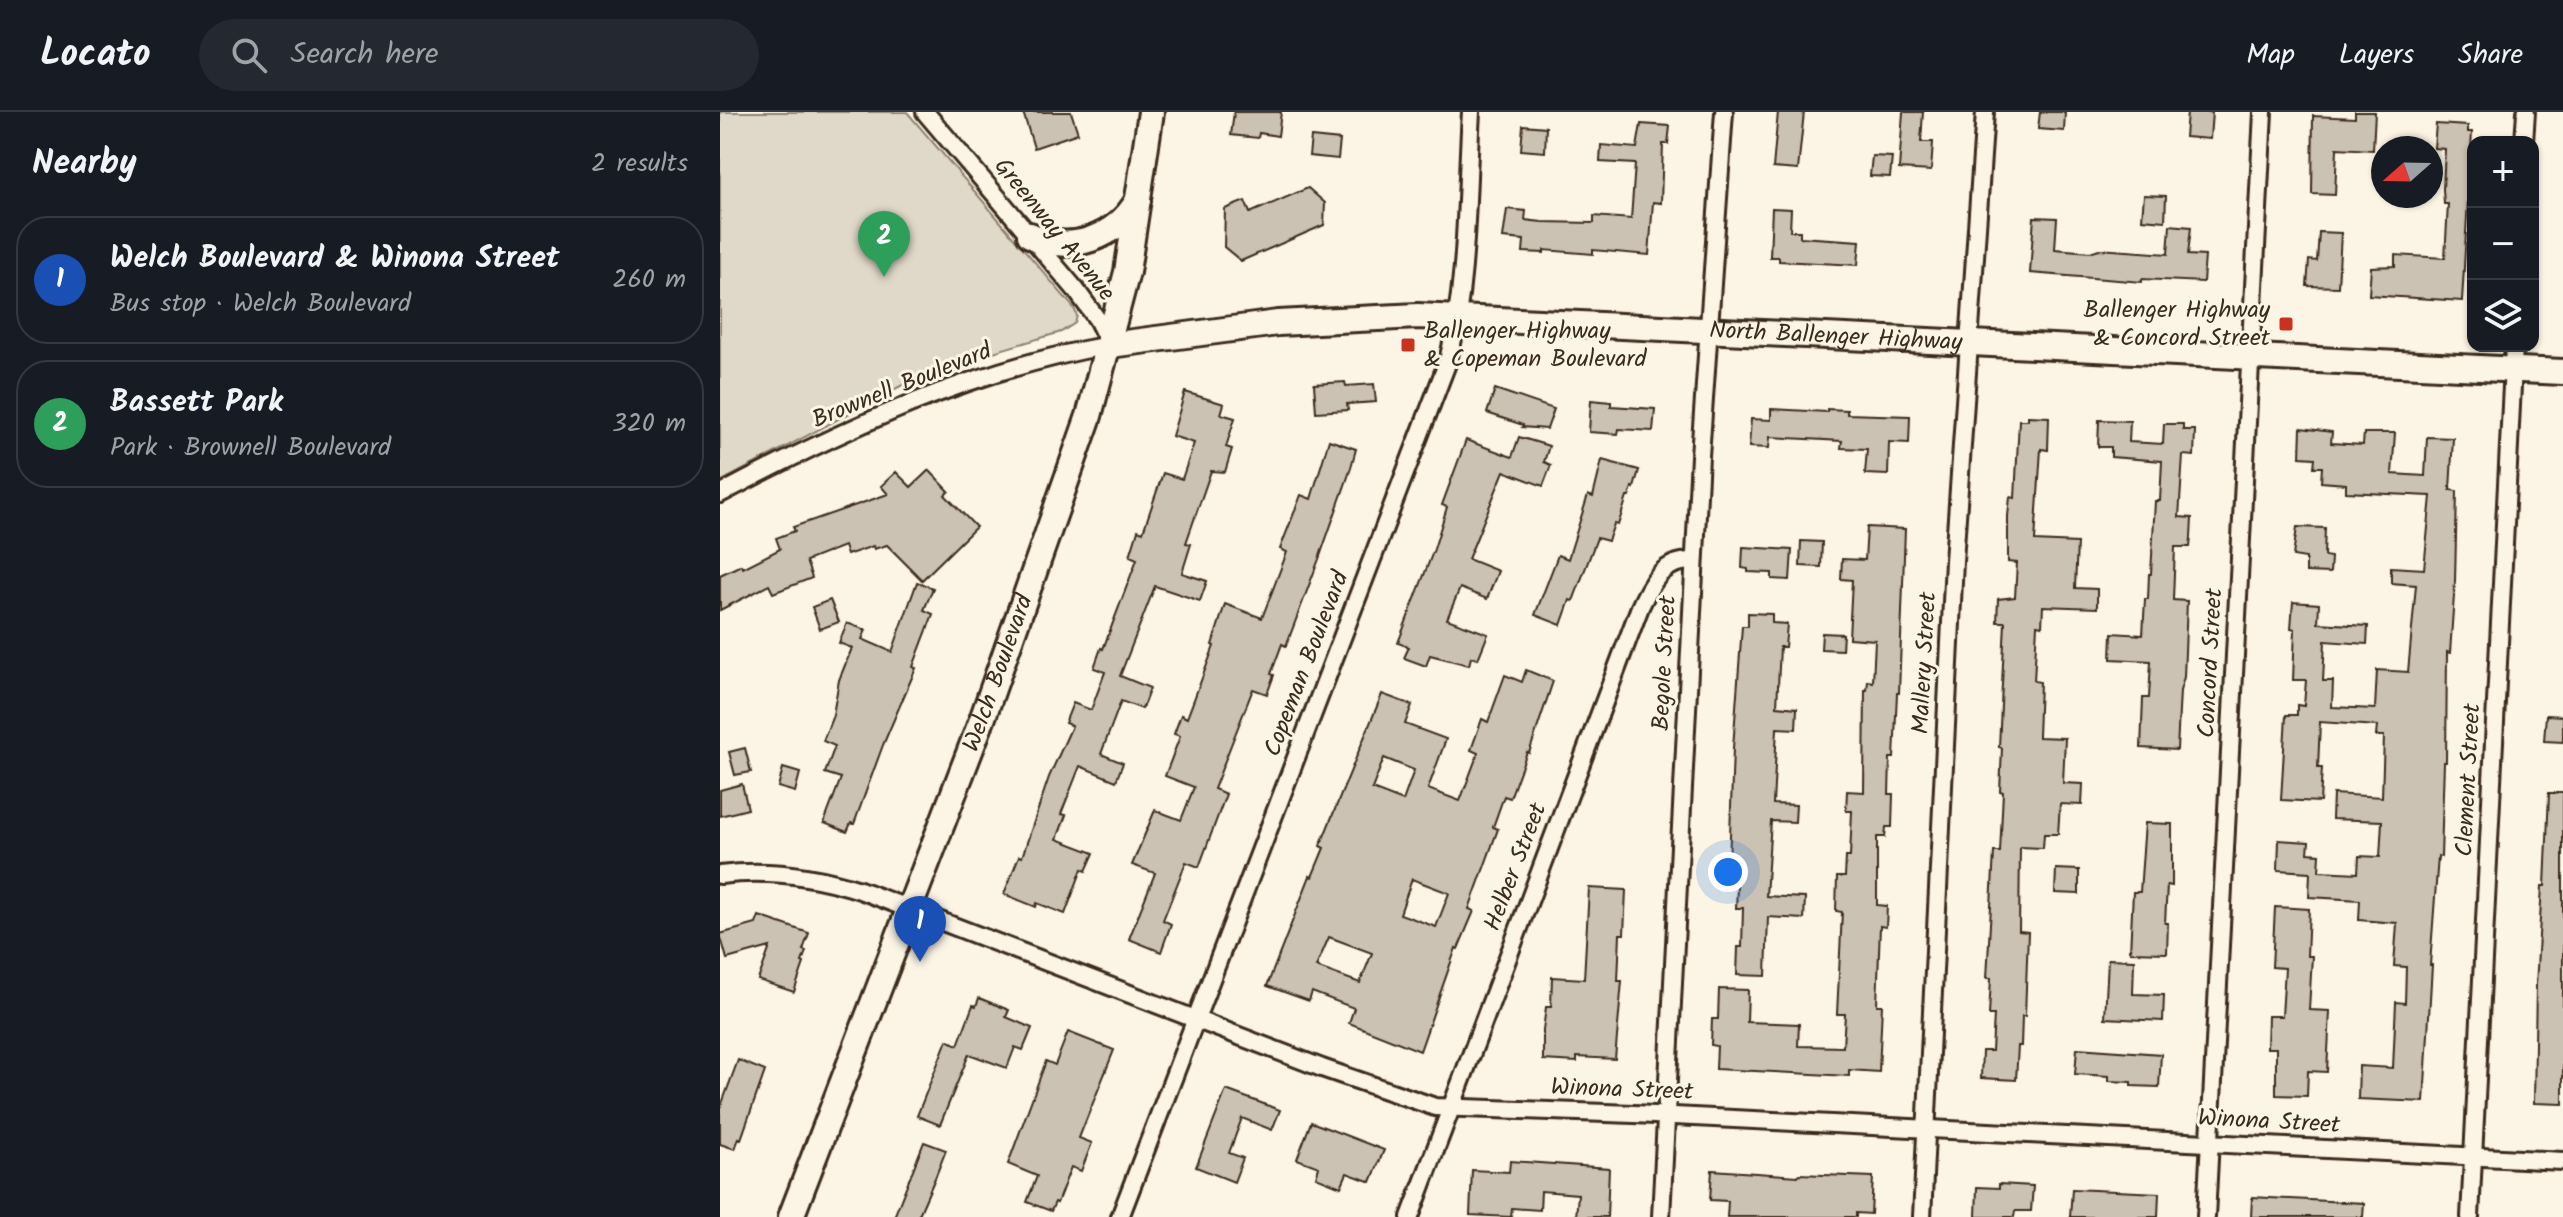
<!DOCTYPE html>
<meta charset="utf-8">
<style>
body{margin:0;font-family:Kalam,sans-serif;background:#242831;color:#f1f3f6}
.controls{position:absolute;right:24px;top:24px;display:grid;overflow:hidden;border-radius:16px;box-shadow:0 2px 6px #0004}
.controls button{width:72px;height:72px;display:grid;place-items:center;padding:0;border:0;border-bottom:2px solid #363941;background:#171b24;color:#f1f3f6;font:40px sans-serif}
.compass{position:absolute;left:1651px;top:24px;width:72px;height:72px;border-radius:50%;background:#171b24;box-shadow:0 2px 6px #0004;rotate:250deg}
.you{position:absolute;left:1008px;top:760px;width:28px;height:28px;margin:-20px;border:6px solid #fff;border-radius:50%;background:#1a73e8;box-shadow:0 0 0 12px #1a73e833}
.badge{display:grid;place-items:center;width:52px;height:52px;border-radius:50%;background:#c8321e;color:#fff;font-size:26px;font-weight:700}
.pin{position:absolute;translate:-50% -66px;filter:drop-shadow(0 2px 4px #0008)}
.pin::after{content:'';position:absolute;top:42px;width:28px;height:24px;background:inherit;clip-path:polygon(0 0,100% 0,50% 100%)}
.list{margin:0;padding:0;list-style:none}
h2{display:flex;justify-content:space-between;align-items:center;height:104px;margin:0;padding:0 32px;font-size:34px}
h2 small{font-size:26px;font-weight:400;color:#9ea1a6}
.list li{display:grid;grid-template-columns:52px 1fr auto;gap:24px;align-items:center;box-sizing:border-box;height:128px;margin:0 16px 16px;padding:0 16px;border:2px solid #363941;border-radius:32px}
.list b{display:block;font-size:30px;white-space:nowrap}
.list p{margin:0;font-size:26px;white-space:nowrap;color:#9ea1a6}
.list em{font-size:26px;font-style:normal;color:#9ea1a6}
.icon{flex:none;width:44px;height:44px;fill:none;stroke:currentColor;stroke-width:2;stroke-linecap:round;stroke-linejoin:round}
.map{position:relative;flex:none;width:1843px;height:1105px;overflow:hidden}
header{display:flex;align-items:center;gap:48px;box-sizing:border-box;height:112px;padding:0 40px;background:#171b24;border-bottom:2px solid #363941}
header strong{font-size:38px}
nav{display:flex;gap:44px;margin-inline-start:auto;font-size:28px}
.search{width:560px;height:72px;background:#242831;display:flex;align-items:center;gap:20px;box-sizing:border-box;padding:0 28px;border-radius:44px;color:#9ea1a6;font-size:30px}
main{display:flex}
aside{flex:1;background:#171b24}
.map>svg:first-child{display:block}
.green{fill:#e0d8c8;stroke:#8e8173;stroke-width:2}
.building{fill:#ccc2b3;stroke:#3b2a1e;stroke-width:2;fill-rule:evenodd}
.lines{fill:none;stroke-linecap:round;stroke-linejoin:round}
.street-casing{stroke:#3b2a1e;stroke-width:22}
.secondary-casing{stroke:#3b2a1e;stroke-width:30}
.street{stroke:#fcf5e5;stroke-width:16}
.secondary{stroke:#fcf5e5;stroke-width:24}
.poi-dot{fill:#c8321e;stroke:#fcf5e5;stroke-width:3}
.labels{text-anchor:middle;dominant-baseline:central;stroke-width:6;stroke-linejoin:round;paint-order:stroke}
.street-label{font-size:24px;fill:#3b2a1e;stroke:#fcf5e5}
.poi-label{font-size:24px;fill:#3b2a1e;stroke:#fcf5e5;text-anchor:end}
</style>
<header>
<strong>Locato</strong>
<div class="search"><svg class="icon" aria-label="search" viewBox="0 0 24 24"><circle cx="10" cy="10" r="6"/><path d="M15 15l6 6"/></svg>Search here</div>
<nav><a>Map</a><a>Layers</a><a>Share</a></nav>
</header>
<main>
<aside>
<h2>Nearby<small>2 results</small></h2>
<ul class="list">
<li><span class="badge" style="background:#1a4fb4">1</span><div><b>Welch Boulevard &amp; Winona Street</b><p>Bus stop · Welch Boulevard</p></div><em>260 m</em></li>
<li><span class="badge" style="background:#2e9e5b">2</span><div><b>Bassett Park</b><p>Park · Brownell Boulevard</p></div><em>320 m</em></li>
</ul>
</aside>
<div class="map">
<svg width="1843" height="1105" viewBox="0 0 1843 1105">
<rect width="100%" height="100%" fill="#fcf5e5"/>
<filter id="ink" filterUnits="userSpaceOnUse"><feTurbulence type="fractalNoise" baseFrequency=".0125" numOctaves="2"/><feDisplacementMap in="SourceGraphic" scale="16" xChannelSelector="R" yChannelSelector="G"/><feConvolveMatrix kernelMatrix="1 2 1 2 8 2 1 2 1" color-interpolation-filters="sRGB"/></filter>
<g filter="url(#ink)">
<path class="green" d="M0 0H187L354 196 357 204 355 211 341 220 209 259 0 370Z"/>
<g class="building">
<path d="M303 0H351L358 21 314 36Z"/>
<path d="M514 0H561L558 24 539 21 538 26 511 23Z"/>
<path d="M1058 0H1084L1078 58 1053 56Z"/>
<path d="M1183 0H1203L1201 30H1213L1211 59 1179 57Z"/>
<path d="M1320 0H1345L1344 19 1318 17Z"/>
<path d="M1467 0H1492L1490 27 1465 25Z"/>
<path d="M1635 0H1655L1653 38 1617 36 1615 83 1592 82 1593 4 1635 6Z"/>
<path d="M921 12 950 14 948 32H943L941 91 933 90 929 143 873 138V142L824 138V141L803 140 804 128 783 126 787 97 806 99 805 108 822 110 874 111V104L911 107 915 52 880 50 881 33 917 36Z"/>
<path d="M1716 12 1748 14V20H1752L1742 189 1649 183 1651 155 1675 154V143L1725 146 1728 92H1724L1723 77 1725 37 1714 36Z"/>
<path d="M803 13 826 15 825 40 801 38Z"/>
<path d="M591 25 620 28 618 47 589 44Z"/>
<path d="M1152 44 1172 45 1170 65 1150 64Z"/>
<path d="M588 76 605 91 604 113 521 149 504 135 505 97 525 89 530 101Z"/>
<path d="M1424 83 1446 84 1445 109 1422 107Z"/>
<path d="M1052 96 1071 97 1070 119H1080V125L1140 129 1138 153 1059 149V145H1050Z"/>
<path d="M1314 105 1337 106 1335 137 1370 140 1379 137 1448 142 1450 113 1471 115 1468 143 1485 144 1483 170 1422 167V170L1310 161Z"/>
<path d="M1599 120 1621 121 1618 175 1587 174 1589 148 1597 149Z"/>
<path d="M625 270 626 274 654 272 656 290 627 292 628 298 596 300 594 272Z"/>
<path d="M775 277 834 297 827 317 802 315 803 313 767 301Z"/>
<path d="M465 280 504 292 501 302 515 306 506 335 512 337 505 360 491 359 466 431 471 432 462 461 487 469 480 489 435 474 400 564 430 576 422 597 401 589 381 642 403 651 396 669 360 654 341 702 346 703 337 727 374 741 366 759 362 757 345 802 317 791 316 795 284 782 299 744 302 745 329 665 352 614 345 611 353 591 371 598 385 560 374 556 381 536 383 537 417 447 410 444 418 418 423 420 443 361 462 367 474 331 452 324Z"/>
<path d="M871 288 891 290V294L935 297 933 319 899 317 898 322 869 320Z"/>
<path d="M1051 297 1107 300V297L1127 298V302L1190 304 1189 331 1169 330 1168 363 1145 362 1147 337 1121 336 1122 329 1050 325 1049 336 1029 335 1031 307 1051 308Z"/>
<path d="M1308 304 1329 305 1328 338 1321 337 1315 429 1357 431 1355 476 1377 477V496L1323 494 1322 514 1317 513 1314 569 1320 570 1318 625 1345 626 1343 671 1363 672 1362 693 1340 692 1338 722H1324L1323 736 1300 735 1299 819 1308 820 1305 904H1302L1301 934H1298L1296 968 1261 966 1262 939H1272L1274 903H1269L1271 866H1267L1274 740H1280L1283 680 1280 679 1282 636 1279 635 1285 510H1277L1278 487 1295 485 1297 451 1288 450V404L1290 385 1295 386 1299 308H1308Z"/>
<path d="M1379 308 1410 309 1409 330 1443 332 1444 312H1463V318H1475L1474 344 1463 343 1459 405 1472 406 1471 425 1470 435H1455L1453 488 1467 489 1464 565 1460 579 1457 638 1421 636 1423 586H1429L1431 549 1391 547 1392 521 1423 523 1425 487H1428L1429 462H1431L1435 389H1440L1442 349 1391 345V335H1378Z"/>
<path d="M1581 316 1612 320 1611 331 1643 333 1644 321H1675L1672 362 1705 364 1707 325 1733 326 1730 378 1737 379 1735 469 1730 541 1727 540 1726 650H1724L1721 745 1718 744 1710 853H1712L1704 990 1638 987 1639 954 1673 956 1676 890 1685 891 1686 855 1674 854 1677 811 1639 808 1640 788 1589 785 1590 760 1558 758 1559 728 1589 730 1588 741 1600 742 1599 759 1638 761 1639 744 1660 745 1662 709 1612 707 1613 682 1662 685 1664 624H1656L1657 614 1600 610 1598 656H1602L1600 690 1561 688 1566 603H1577V593L1584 594 1586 568H1573L1575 517 1571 516 1573 490 1599 492 1598 511 1648 514 1647 532 1605 529 1603 569H1613L1612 595 1655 597 1657 558 1688 560 1696 473 1671 471V455L1704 457 1711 384 1626 380V372L1601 370 1602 355H1594L1595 346 1580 345Z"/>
<path d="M799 325 829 334 824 350 831 353 823 374 784 359 748 447 778 459 767 487 740 476 727 507 768 522 758 547 751 545 749 553 710 543 706 554 684 546 689 535 678 531 714 437 727 395 722 393 746 328 792 345Z"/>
<path d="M609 328 636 337 630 359 599 447 566 534 562 532 551 562 554 563 547 582 533 577 511 633 494 677 506 682 479 755 466 750 443 808 451 812 441 840 409 827 435 761 412 753 435 698 461 708 474 675 445 664 460 624 454 622 461 603 467 606 494 534 492 533 505 492 542 506 567 440 560 437 581 383 591 387Z"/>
<path d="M882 348 919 358 914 376 912 375 909 385H907L898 413 894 412 888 429 877 426 853 489 850 488 841 513 815 503 838 443 848 447 868 383 873 385Z"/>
<path d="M209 358 229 379 225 383 256 415 202 468 167 433 154 437 153 434 127 443 124 434 86 449 92 466 53 481 49 473 0 498V463L21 453 23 456 60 437 56 426 75 419 73 415 168 382 161 374 176 360 191 375Z"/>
<path d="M1147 415 1185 417 1179 581H1177L1174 646H1170L1169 682H1173L1172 715H1166L1165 725H1157V793L1167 794 1166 815 1160 814 1157 893H1162L1159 960 1129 958V964L996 957 997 934 991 933 992 907H998L999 877 1028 878 1027 910 1079 912 1078 934 1123 935 1125 902H1117L1122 800 1116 799 1117 765H1125L1126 745H1130L1132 699H1126L1127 679 1144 680 1145 578H1147L1148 569 1153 570 1155 528 1129 526 1132 468 1121 467 1122 447 1145 448Z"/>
<path d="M1577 415 1605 416 1604 444 1611 445 1610 461 1586 460V446L1573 444Z"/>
<path d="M1081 429 1102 430 1101 455 1080 454Z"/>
<path d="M1023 435 1072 438 1070 468 1052 467V461L1028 460V457L1022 456Z"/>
<path d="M197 470 213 476 204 498 213 502 193 555 196 556 163 633 134 712 131 711 127 720 104 711 121 666 105 661 115 634 103 629 113 603 119 568 132 536 119 531 127 511 146 518 142 527 172 540Z"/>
<path d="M110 488 119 510 100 517 92 495Z"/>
<path d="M1028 501 1052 502V511L1067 512 1065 535H1060L1057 594 1077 596 1076 617 1057 616 1053 692 1076 693 1075 710 1051 709 1046 784 1085 786 1084 807 1048 805 1046 864 1017 863 1018 835H1022L1023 796H1016L1018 754 1009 753 1013 636 1022 514H1028Z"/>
<path d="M1102 521 1123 522 1122 538 1101 537Z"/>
<path d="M806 558 833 569 809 641 807 640 790 686 784 684 773 715 778 717 749 797 754 799 738 837 736 836 700 939 629 911 634 896 592 880 589 889 547 874 590 764 592 765 604 736 600 734 662 582 692 593 685 612 726 627 708 677 740 689 758 641 751 638 762 607 768 610 785 563 802 570ZM664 646 694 658 683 689 652 677ZM692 767 729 781 716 815 680 802ZM609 825 652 841 640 871 596 855Z"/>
<path d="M1826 603 1843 604V630L1824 629Z"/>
<path d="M25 636 31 660 15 663 9 640Z"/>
<path d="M63 656 80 661 75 680 58 675Z"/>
<path d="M22 672 28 697 0 704V678Z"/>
<path d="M1829 681H1843V992L1814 991 1816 873 1822 774H1825Z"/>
<path d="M1425 711 1452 712V774L1447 773 1445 811H1448L1447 841 1410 840 1413 780H1420Z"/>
<path d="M1336 757 1359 758V782L1335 781Z"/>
<path d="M869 776 906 778 904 822H900L898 869H902L895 947 857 945V950L823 948V918L826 895H831L832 865 864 867Z"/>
<path d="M1555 795 1589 797 1587 844H1592L1589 898 1610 899 1607 960 1588 959 1587 984 1556 983V936H1547L1548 904H1562L1565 856 1552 855Z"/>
<path d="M39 804 89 821 83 838 86 839 82 850 84 851 74 880 38 868 50 835 7 847 0 822 36 812Z"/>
<path d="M1388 847 1414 848 1413 882 1444 883 1443 909 1385 906Z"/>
<path d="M259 886 289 898 286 905 312 916 303 938 295 935 287 956 249 942 220 1013 197 1004 227 928 238 933 253 893 256 894Z"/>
<path d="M348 920 394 938 359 1026 372 1031 361 1059 351 1055 337 1091 335 1090 331 1099 307 1090 317 1064 288 1052 326 949 335 953Z"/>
<path d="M1357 936 1441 942 1439 975 1411 974V970L1389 969V964L1355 962Z"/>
<path d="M18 948 45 959 21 1027 19 1026 15 1037 0 1032V997Z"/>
<path d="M506 978 560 998 552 1018 522 1006 509 1041 523 1046 514 1070 476 1055Z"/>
<path d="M591 1010 664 1038 651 1070 627 1061 621 1075 596 1065 599 1055 577 1047Z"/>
<path d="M204 1030 226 1038 215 1066 198 1105H174Z"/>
<path d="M790 1049 889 1056 887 1105H856L858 1082 821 1079 820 1098 792 1096 791 1105 750 1103 752 1058 789 1060Z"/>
<path d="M992 1058 1078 1064 1079 1062 1153 1065 1151 1102 1136 1101V1105H1007L1008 1089 990 1088Z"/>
<path d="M1279 1072 1313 1074 1311 1099H1295L1294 1105H1256L1257 1075 1279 1076Z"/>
<path d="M1352 1077 1439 1081 1438 1105H1350Z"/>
<path d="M1532 1085 1644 1091 1643 1105H1531Z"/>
</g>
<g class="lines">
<g class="street-casing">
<g id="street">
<path d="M1804 30 1806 0"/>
<path d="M0 382C124 317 251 257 390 233L377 207 356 178 205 0"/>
<path d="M0 763C48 757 93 763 140 778L602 956 715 995 914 1002 1843 1049"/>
<path d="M400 1105 728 249C748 169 746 82 751 0"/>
<path d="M690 1105 920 495C932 469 943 448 974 449"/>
<path d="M941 1105 980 344 1004 0"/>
<path d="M1202 1105 1234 449 1265 0"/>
<path d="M1486 1105 1543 0"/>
<path d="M1750 1105 1794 234"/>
</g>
</g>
<g class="secondary-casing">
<g id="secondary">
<path d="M310 123C350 143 396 126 418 88"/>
<path id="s1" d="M390 233 558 211 698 204 1843 260"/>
<path id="s2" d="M71 1105 263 605 369 304 407 160 431 0"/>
</g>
</g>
<use href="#street" class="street"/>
<use href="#secondary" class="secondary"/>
</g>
</g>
<g class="poi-dot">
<rect x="1558" y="204" width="16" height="16" rx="4"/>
<rect x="680" y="225" width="16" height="16" rx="4"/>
</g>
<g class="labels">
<g class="street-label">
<text transform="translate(334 118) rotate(51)">Greenway Avenue</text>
<text stroke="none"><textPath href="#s1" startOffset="728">North Ballenger Highway</textPath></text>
<text transform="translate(182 274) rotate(-22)">Brownell Boulevard</text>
<text transform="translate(945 551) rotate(-87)">Begole Street</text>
<text transform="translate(1205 551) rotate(-87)">Mallery Street</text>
<text transform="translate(1491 551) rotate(-87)">Concord Street</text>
<text transform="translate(587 552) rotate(-69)">Copeman Boulevard</text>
<text stroke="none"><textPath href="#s2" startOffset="582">Welch Boulevard</textPath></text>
<text transform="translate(1749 668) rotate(-87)">Clement Street</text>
<text transform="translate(796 755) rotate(-69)">Helber Street</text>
<text transform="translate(902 978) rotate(2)">Winona Street</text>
<text transform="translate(1549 1010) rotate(3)">Winona Street</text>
</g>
<g class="poi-label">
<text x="1550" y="198">Ballenger Highway<tspan x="1550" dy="28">&amp; Concord Street</tspan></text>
<text x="704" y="219" text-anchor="start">Ballenger Highway<tspan x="704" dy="28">&amp; Copeman Boulevard</tspan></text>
</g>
</g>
</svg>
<div class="controls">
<button>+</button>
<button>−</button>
<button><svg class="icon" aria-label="layers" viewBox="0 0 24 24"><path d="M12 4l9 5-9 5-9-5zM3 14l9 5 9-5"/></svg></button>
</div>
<svg class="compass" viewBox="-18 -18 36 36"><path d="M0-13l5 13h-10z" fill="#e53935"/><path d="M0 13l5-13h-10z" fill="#9ea1a6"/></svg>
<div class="you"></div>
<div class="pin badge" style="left:200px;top:850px;background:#1a4fb4">1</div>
<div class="pin badge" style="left:164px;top:165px;background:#2e9e5b">2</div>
</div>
</main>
